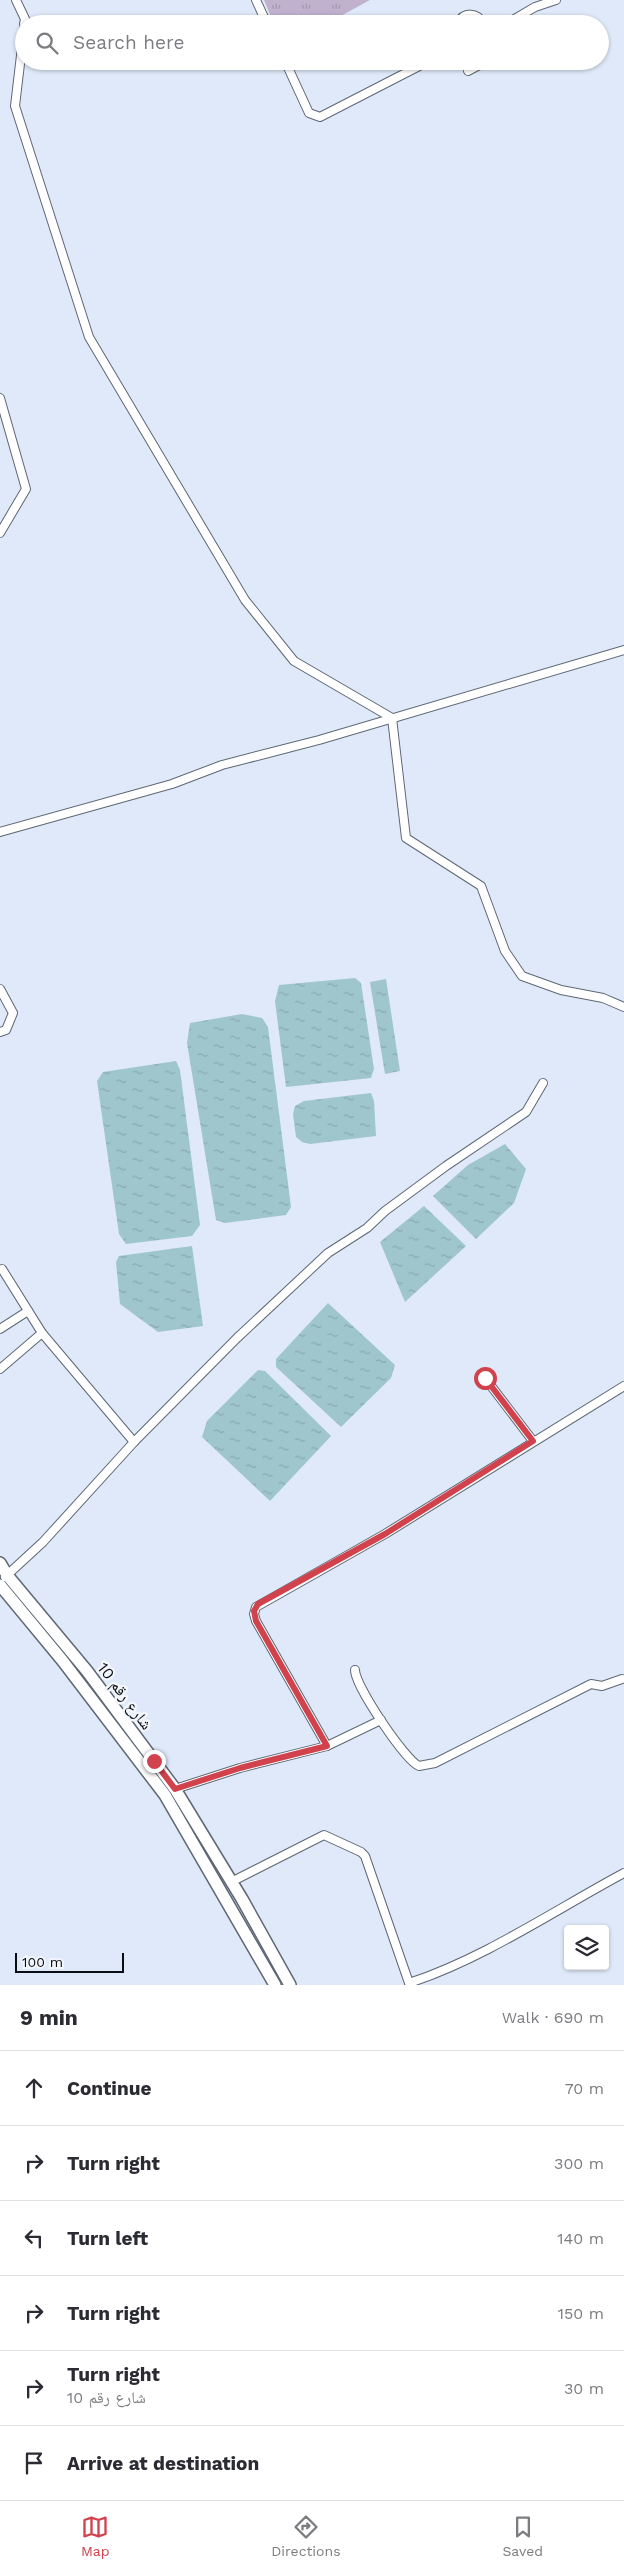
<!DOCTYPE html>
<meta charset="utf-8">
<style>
body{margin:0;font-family:"Work Sans","Noto Naskh Arabic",sans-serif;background:#f2f2f3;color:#2b2b33}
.controls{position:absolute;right:15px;bottom:15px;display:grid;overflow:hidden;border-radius:5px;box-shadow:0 1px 4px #0004}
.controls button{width:45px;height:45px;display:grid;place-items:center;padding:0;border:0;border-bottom:1px solid #e1e1e2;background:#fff;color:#2b2b33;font:25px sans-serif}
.scale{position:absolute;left:15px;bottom:12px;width:109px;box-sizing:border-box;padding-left:5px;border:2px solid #0a0d12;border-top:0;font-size:14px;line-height:18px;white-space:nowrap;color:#0a0d12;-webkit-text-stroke:4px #f2f6fc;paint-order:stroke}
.stop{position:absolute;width:15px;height:15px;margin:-11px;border:4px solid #d2424d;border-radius:50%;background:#fff}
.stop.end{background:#d2424d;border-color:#fff;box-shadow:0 1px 5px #0008}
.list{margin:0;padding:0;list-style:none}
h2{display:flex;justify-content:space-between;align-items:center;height:65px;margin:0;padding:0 20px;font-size:21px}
h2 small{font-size:16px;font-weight:400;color:#7c7c81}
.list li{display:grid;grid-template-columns:32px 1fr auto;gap:15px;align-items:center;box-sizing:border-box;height:75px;padding:0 20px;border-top:1px solid #e1e1e2}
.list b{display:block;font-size:19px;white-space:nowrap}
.list p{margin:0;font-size:16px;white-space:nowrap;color:#7c7c81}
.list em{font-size:16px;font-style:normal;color:#7c7c81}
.icon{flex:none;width:28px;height:28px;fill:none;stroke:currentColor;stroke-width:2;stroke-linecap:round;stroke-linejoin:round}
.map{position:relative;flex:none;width:624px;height:1985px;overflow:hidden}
.search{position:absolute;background:#fff;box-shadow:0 1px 4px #0004;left:15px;right:15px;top:15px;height:55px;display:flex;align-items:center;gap:12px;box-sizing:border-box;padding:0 18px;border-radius:28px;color:#7c7c81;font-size:19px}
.sheet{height:515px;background:#fff}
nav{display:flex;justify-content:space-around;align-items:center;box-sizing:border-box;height:70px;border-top:1px solid #e1e1e2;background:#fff;font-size:14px;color:#7c7c81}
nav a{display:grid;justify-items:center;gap:2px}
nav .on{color:#d2424d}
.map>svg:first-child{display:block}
.grass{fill:url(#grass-tufts)}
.water{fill:url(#water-ripples)}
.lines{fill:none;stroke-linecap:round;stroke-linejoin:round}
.minor-casing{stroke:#5e6774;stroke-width:10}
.secondary-casing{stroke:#5e6774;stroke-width:14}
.minor{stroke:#fff;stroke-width:8}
.secondary{stroke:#fff;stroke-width:11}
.route{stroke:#d2424d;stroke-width:6}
.labels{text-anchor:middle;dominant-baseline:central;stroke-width:5;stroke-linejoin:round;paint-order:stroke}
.street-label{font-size:16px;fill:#0a0d12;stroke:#f2f6fc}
</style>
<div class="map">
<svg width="624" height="1985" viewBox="0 0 624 1985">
<defs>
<pattern id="grass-tufts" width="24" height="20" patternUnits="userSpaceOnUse" patternTransform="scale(1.25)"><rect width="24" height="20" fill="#c0b2ce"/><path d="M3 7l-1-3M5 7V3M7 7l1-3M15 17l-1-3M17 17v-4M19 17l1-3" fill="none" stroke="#a498b0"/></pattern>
<pattern id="water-ripples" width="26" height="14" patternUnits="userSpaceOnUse" patternTransform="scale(1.25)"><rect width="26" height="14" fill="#9fc6cd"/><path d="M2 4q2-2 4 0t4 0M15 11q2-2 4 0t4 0" fill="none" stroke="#88a9af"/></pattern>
</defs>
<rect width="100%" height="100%" fill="#dfe9f9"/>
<path class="grass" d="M264 0H370L326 24H274Z"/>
<g class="water">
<path d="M355 978 361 983 374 1069 371 1078 286 1087 275 1001 279 985Z"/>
<path d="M386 979 400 1071 385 1074 370 982Z"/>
<path d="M242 1014 262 1018 268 1027 291 1207 286 1215 225 1223 216 1220 187 1043 190 1023Z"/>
<path d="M176 1061 180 1070 200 1225 192 1236 126 1244 119 1234 97 1081 103 1072Z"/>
<path d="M371 1093 374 1101 376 1136 310 1144 302 1142 296 1137 293 1114 295 1106 304 1101Z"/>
<path d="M505 1144 526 1169 514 1203 476 1239 433 1196 468 1165Z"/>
<path d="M424 1206 466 1246 405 1302 380 1242Z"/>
<path d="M192 1246 203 1326 158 1332 120 1304 116 1262 119 1256Z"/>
<path d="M328 1303 395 1365 391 1378 341 1427 276 1367V1359Z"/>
<path d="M258 1370 265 1371 331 1436 270 1501 202 1437 207 1421Z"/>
</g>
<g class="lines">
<g class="minor-casing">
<g id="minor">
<path d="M16 0 25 19 24 24"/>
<path d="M256 0 267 24"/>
<path d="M457 24C464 11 477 12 484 24"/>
<path d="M506 24 535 7 556 0"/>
<path d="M24 30 15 106 89 337 245 600 294 661 392 718 406 838 481 886 505 951 522 976 561 990 603 998 624 1007"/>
<path d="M285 61 309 113 320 117 429 61"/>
<path d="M468 71 485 62"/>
<path d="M0 398 26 489 0 533"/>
<path d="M0 832 172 784 222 765 319 740 624 650"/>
<path d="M0 989 13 1013 6 1030 0 1032"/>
<path d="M2 1269 42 1333 134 1442"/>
<path d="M0 1329 28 1311"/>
<path d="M0 1369 42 1333"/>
<path d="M485 1378 533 1441"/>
<path d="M5 1577 43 1542 134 1442 237 1338 328 1253 367 1228 385 1211 446 1166 526 1112 543 1083"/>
<path d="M355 1670C355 1686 405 1760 419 1766L435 1763 591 1684 602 1686 622 1679"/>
<path d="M327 1746 256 1621 254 1614 256 1607 385 1534 624 1386"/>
<path d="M175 1789 240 1768 327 1746 381 1720"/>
<path d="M231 1882 324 1835 361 1852 365 1856 409 1983C483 1959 555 1910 624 1873"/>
</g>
</g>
<g class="secondary-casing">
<g id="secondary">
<path d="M0 1563 7 1575 87 1671 175 1789 242 1899 290 1985"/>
<path d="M0 1585 62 1660 165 1795 275 1985"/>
</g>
</g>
<use href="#minor" class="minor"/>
<use href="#secondary" class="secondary"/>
</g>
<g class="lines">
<path class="route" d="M154 1761 175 1789 240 1768 327 1746 256 1621 254 1611 258 1604 385 1534 533 1441 485 1378"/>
</g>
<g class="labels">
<g class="street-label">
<text transform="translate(125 1696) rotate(53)">شارع رقم 10</text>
</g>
</g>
</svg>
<div class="controls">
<button><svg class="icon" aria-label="layers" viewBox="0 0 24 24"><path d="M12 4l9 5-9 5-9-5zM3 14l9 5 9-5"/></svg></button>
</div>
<div class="scale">100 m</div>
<div class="stop" style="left:485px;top:1378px"></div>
<div class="stop end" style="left:154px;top:1761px"></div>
<div class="search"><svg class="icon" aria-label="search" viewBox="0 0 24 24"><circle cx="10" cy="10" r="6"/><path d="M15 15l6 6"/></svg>Search here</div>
</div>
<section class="sheet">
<h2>9 min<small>Walk · 690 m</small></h2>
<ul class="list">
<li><svg class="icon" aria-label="ahead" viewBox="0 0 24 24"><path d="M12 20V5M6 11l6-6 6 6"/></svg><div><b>Continue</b></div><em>70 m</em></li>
<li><svg class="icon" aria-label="right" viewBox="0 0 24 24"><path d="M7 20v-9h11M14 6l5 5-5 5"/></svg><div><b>Turn right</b></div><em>300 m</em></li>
<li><svg class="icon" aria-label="left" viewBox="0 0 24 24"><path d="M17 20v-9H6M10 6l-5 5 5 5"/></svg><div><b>Turn left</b></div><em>140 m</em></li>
<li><svg class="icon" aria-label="right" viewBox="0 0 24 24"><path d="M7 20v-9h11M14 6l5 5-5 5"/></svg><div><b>Turn right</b></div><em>150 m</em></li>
<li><svg class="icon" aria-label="right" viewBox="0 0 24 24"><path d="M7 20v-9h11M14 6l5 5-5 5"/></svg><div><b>Turn right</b><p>شارع رقم 10</p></div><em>30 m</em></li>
<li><svg class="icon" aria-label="arrive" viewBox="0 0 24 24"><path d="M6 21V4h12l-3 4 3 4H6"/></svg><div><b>Arrive at destination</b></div></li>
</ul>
</section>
<nav>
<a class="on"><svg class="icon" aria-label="map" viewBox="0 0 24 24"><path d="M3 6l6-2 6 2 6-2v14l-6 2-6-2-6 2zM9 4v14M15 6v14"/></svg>Map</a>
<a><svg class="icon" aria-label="directions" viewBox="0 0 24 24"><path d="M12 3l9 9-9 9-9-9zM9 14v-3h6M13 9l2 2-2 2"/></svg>Directions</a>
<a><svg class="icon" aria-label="saved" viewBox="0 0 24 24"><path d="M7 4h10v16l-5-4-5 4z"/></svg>Saved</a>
</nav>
